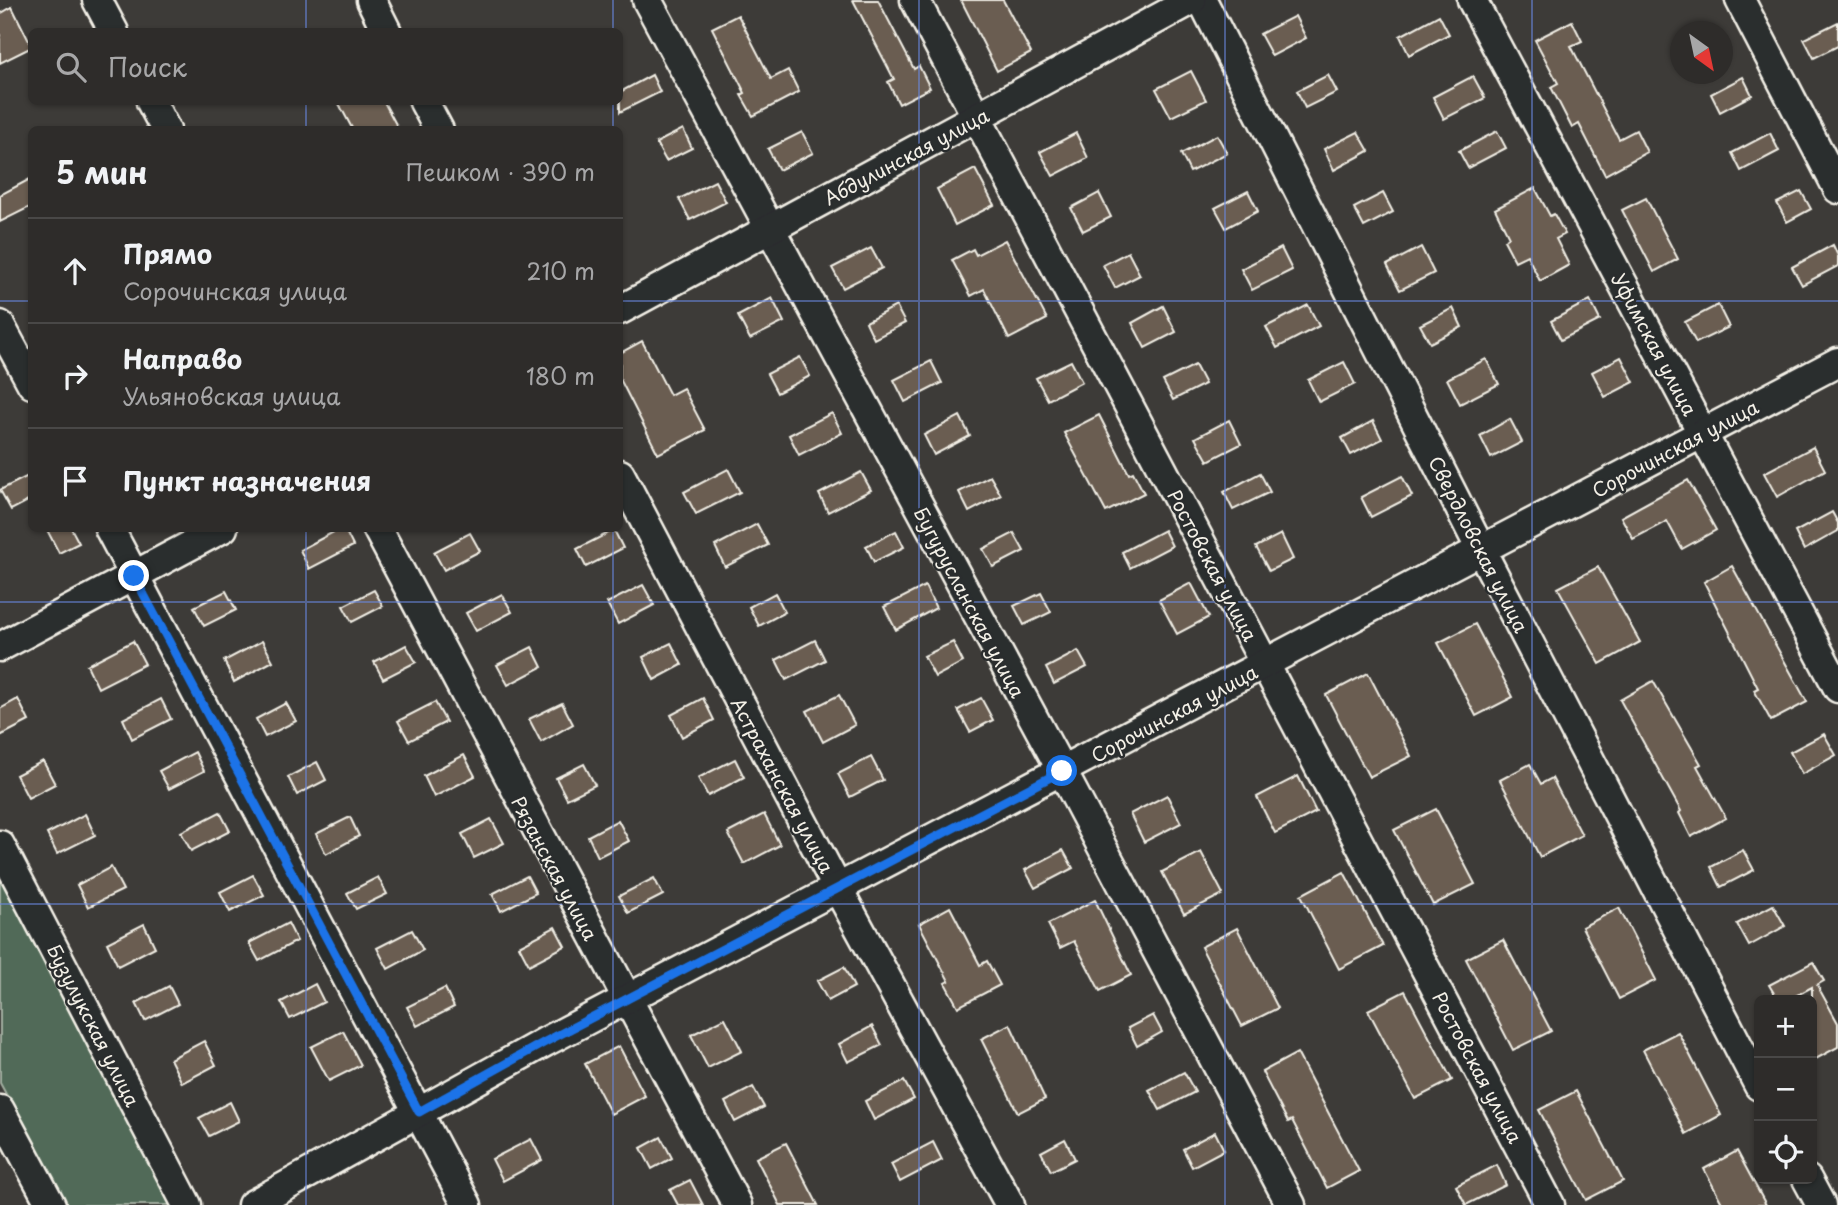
<!DOCTYPE html>
<html lang="ru">
<meta charset="utf-8">
<style>
body{margin:0;font-family:"Playpen Sans",sans-serif;background:#363432;color:#f1f3f6}
.controls{position:absolute;right:21px;bottom:21px;display:grid;overflow:hidden;border-radius:10px;box-shadow:0 2px 5px #0004}
.controls button{width:63px;height:63px;display:grid;place-items:center;padding:0;border:0;border-bottom:2px solid #494847;background:#2e2c2a;color:#f1f3f6;font:35px sans-serif}
.compass{position:absolute;left:1670px;top:21px;width:63px;height:63px;border-radius:50%;background:#2e2c2a;box-shadow:0 2px 5px #0004;rotate:147deg}
.stop{position:absolute;width:21px;height:21px;margin:-16px;border:5px solid #1a73e8;border-radius:50%;background:#fff}
.stop.end{background:#1a73e8;border-color:#fff;box-shadow:0 2px 7px #0008}
.list{margin:0;padding:0;list-style:none}
h2{display:flex;justify-content:space-between;align-items:center;height:91px;margin:0;padding:0 28px;font-size:30px}
h2 small{font-size:23px;font-weight:400;color:#a7a7a8}
.list li{display:grid;grid-template-columns:46px 1fr auto;gap:21px;align-items:center;box-sizing:border-box;height:105px;padding:0 28px;border-top:2px solid #494847}
.list b{display:block;font-size:26px;white-space:nowrap}
.list p{margin:0;font-size:23px;white-space:nowrap;color:#a7a7a8}
.list em{font-size:23px;font-style:normal;color:#a7a7a8}
.icon{flex:none;width:38px;height:38px;fill:none;stroke:currentColor;stroke-width:2;stroke-linecap:round;stroke-linejoin:round}
.map{position:relative;flex:none;width:1838px;height:1205px;overflow:hidden}
.search{position:absolute;background:#2e2c2a;box-shadow:0 2px 5px #0004;left:28px;top:28px;width:595px;height:77px;display:flex;align-items:center;gap:18px;box-sizing:border-box;padding:0 24px;border-radius:10px;color:#a7a7a8;font-size:26px}
.panel{position:absolute;background:#2e2c2a;box-shadow:0 2px 5px #0004;left:28px;top:126px;width:595px;height:406px;border-radius:10px}
.map>svg:first-child{display:block}
.green{fill:#516a58;stroke:#a2aea0;stroke-width:2}
.building{fill:#6a5d51;stroke:#f4f1e8;stroke-width:2}
.lines{fill:none;stroke-linecap:round;stroke-linejoin:round}
.street-casing{stroke:#f4f1e8;stroke-width:33}
.street{stroke:#2a2d2e;stroke-width:28}
.route{stroke:#1a73e8;stroke-width:9}
.grid{fill:none;stroke:#6887de;stroke-width:2;stroke-opacity:0.55}
.labels{text-anchor:middle;dominant-baseline:central;stroke-width:5;stroke-linejoin:round;paint-order:stroke}
.street-label{font-size:19px;fill:#f4f1e8;stroke:#2a2d2e}
</style>
<div class="map">
<svg width="1838" height="1205" viewBox="0 0 1838 1205">
<rect width="100%" height="100%" fill="#3d3b38"/>
<filter id="ink" filterUnits="userSpaceOnUse"><feTurbulence type="fractalNoise" baseFrequency=".0143" numOctaves="2"/><feDisplacementMap in="SourceGraphic" scale="14" xChannelSelector="R" yChannelSelector="G"/><feConvolveMatrix kernelMatrix="1 2 1 2 8 2 1 2 1" color-interpolation-filters="sRGB"/></filter>
<g filter="url(#ink)">
<path class="green" d="M0 874 175 1205H66L0 1083Z"/>
<g class="building">
<path d="M853 0H878L914 69 919 66 930 88 899 104 888 82 894 79Z"/>
<path d="M961 0H1003L1031 53 997 71Z"/>
<path d="M12 7 32 47 0 63V14Z"/>
<path d="M738 15 771 79 788 70 799 92 753 116 741 95 745 93 712 28Z"/>
<path d="M1439 15 1449 34 1409 55 1400 36Z"/>
<path d="M1295 16 1306 38 1272 56 1260 34Z"/>
<path d="M1572 21 1582 41 1571 46 1619 139 1636 130 1647 152 1605 175 1579 124 1572 128 1551 87 1558 83 1535 40Z"/>
<path d="M1838 22V46L1814 58 1804 39Z"/>
<path d="M1191 71 1206 100 1171 117 1156 89Z"/>
<path d="M652 75 660 92 620 112V92Z"/>
<path d="M1328 75 1337 92 1305 108 1297 91Z"/>
<path d="M1473 76 1485 98 1444 119 1433 97Z"/>
<path d="M1743 77 1752 95 1720 112 1711 94Z"/>
<path d="M338 102H384L399 130H353Z"/>
<path d="M683 129 692 148 666 161 656 143Z"/>
<path d="M1497 131 1506 148 1468 168 1459 151Z"/>
<path d="M802 132 813 153 779 170 768 149Z"/>
<path d="M1358 132 1369 151 1334 170 1324 149Z"/>
<path d="M1076 133 1088 158 1053 176 1040 152Z"/>
<path d="M1770 133 1779 151 1741 171 1732 153Z"/>
<path d="M1217 135 1227 153 1190 172 1181 154Z"/>
<path d="M975 169 994 205 955 225 937 189Z"/>
<path d="M32 178V206L0 222V195Z"/>
<path d="M715 181 726 202 690 220 679 199Z"/>
<path d="M1535 188 1550 216 1554 214 1565 234 1556 239 1569 265 1540 281 1527 255 1515 261 1504 240 1509 237 1495 209Z"/>
<path d="M1248 191 1258 211 1226 228 1215 208Z"/>
<path d="M1801 191 1811 209 1787 222 1777 203Z"/>
<path d="M1099 193 1111 217 1083 231 1071 208Z"/>
<path d="M1383 193 1393 212 1364 227 1354 208Z"/>
<path d="M1646 198 1678 259 1654 272 1622 210Z"/>
<path d="M1005 240 1047 319 1009 339 984 289 971 296 952 260 973 249 976 255Z"/>
<path d="M1833 245 1838 256V266L1802 285 1792 267Z"/>
<path d="M1421 247 1434 273 1400 290 1387 265Z"/>
<path d="M871 248 882 268 843 288 832 268Z"/>
<path d="M1281 248 1292 270 1252 290 1241 269Z"/>
<path d="M1128 252 1140 275 1115 288 1103 265Z"/>
<path d="M772 298 784 322 750 339 738 316Z"/>
<path d="M1590 300 1600 320 1561 340 1551 321Z"/>
<path d="M1308 305 1319 326 1277 348 1266 327Z"/>
<path d="M1718 305 1729 327 1696 343 1685 322Z"/>
<path d="M896 306 905 323 874 339 866 322Z"/>
<path d="M1163 306 1176 332 1145 348 1132 323Z"/>
<path d="M1453 308 1462 327 1430 343 1420 325Z"/>
<path d="M642 341 670 395 683 388 705 430 658 454 620 379V353Z"/>
<path d="M800 357 810 376 777 393 767 374Z"/>
<path d="M1621 357 1634 382 1605 397 1592 372Z"/>
<path d="M1486 359 1499 384 1460 404 1447 379Z"/>
<path d="M931 361 942 383 905 402 894 380Z"/>
<path d="M1071 361 1082 382 1048 400 1036 378Z"/>
<path d="M1344 362 1355 384 1319 402 1308 380Z"/>
<path d="M1195 365 1205 384 1173 400 1163 381Z"/>
<path d="M832 413 842 433 799 455 789 435Z"/>
<path d="M1099 415 1129 474 1133 472 1144 493 1106 512 1064 433Z"/>
<path d="M960 416 970 436 934 455 924 435Z"/>
<path d="M1510 419 1522 442 1491 458 1480 436Z"/>
<path d="M1229 420 1241 444 1208 461 1195 438Z"/>
<path d="M1373 421 1382 439 1351 455 1342 438Z"/>
<path d="M1813 447 1825 470 1777 497 1764 473Z"/>
<path d="M728 469 740 492 696 514 684 492Z"/>
<path d="M861 472 871 490 828 512 819 494Z"/>
<path d="M1260 473 1270 492 1233 510 1224 492Z"/>
<path d="M32 474V499L11 510 0 490Z"/>
<path d="M990 476 1001 495 969 512 959 492Z"/>
<path d="M1402 476 1412 496 1371 517 1361 497Z"/>
<path d="M1688 480 1716 530 1682 549 1667 521 1633 539 1621 517Z"/>
<path d="M1832 512 1838 523V531L1804 550 1795 532Z"/>
<path d="M757 524 768 545 725 567 715 546Z"/>
<path d="M46 528H71L79 543 59 553Z"/>
<path d="M341 528H344L353 546 309 569 300 550Z"/>
<path d="M614 530 623 548 586 567 577 549Z"/>
<path d="M1164 530 1172 546 1130 568 1122 552Z"/>
<path d="M896 531 904 547 874 562 866 546Z"/>
<path d="M470 533 480 551 444 570 434 552Z"/>
<path d="M1014 533 1024 551 993 567 983 549Z"/>
<path d="M1281 534 1293 559 1269 571 1256 547Z"/>
<path d="M1732 566 1807 702 1771 721 1754 690 1758 688 1704 582Z"/>
<path d="M1598 567 1640 642 1600 664 1558 588Z"/>
<path d="M1191 583 1209 617 1177 634 1159 600Z"/>
<path d="M643 585 654 605 618 624 607 603Z"/>
<path d="M925 586 936 608 896 630 884 607Z"/>
<path d="M374 590 383 606 352 622 343 606Z"/>
<path d="M226 591 236 610 204 626 194 607Z"/>
<path d="M775 593 785 612 759 626 749 607Z"/>
<path d="M1041 593 1051 612 1024 625 1014 606Z"/>
<path d="M502 594 512 612 476 631 466 613Z"/>
<path d="M1475 624 1513 697 1476 716 1438 643Z"/>
<path d="M815 640 825 660 786 680 776 660Z"/>
<path d="M133 641 145 664 98 688 87 665Z"/>
<path d="M262 641 273 661 234 682 224 661Z"/>
<path d="M953 642 963 662 935 677 924 656Z"/>
<path d="M671 643 682 665 654 680 643 657Z"/>
<path d="M406 645 416 662 383 679 374 662Z"/>
<path d="M532 647 542 667 508 685 497 665Z"/>
<path d="M1078 651 1087 667 1054 684 1046 668Z"/>
<path d="M1368 673 1411 756 1369 777 1326 695Z"/>
<path d="M1653 681 1701 764 1697 766 1726 818 1691 837 1679 813 1681 811 1620 700Z"/>
<path d="M839 695 855 725 823 742 807 711Z"/>
<path d="M703 698 714 720 682 737 671 715Z"/>
<path d="M981 698 993 720 970 732 958 710Z"/>
<path d="M18 699 29 721 0 736V709Z"/>
<path d="M161 699 171 719 132 739 123 719Z"/>
<path d="M435 702 446 722 409 741 398 721Z"/>
<path d="M286 703 296 721 265 737 256 719Z"/>
<path d="M562 703 573 724 541 742 529 719Z"/>
<path d="M1824 734 1836 755 1802 774 1790 752Z"/>
<path d="M195 752 204 771 169 789 159 771Z"/>
<path d="M464 755 475 776 434 797 424 776Z"/>
<path d="M871 757 883 780 850 797 838 774Z"/>
<path d="M735 759 744 777 708 796 698 778Z"/>
<path d="M43 761 55 784 28 798 16 775Z"/>
<path d="M317 762 326 780 297 795 288 777Z"/>
<path d="M584 764 595 785 567 799 556 778Z"/>
<path d="M1530 764 1541 784 1552 778 1582 835 1540 857 1500 780Z"/>
<path d="M1298 776 1316 812 1275 833 1257 797Z"/>
<path d="M1167 795 1181 823 1144 842 1130 814Z"/>
<path d="M1436 809 1475 884 1433 905 1394 830Z"/>
<path d="M220 812 230 831 191 851 181 832Z"/>
<path d="M85 814 95 835 57 854 47 834Z"/>
<path d="M764 814 780 845 744 864 728 833Z"/>
<path d="M350 817 359 836 326 854 316 834Z"/>
<path d="M491 819 504 843 474 858 462 834Z"/>
<path d="M618 820 629 841 598 857 588 836Z"/>
<path d="M1063 850 1073 868 1035 888 1025 870Z"/>
<path d="M1743 850 1754 870 1721 887 1711 867Z"/>
<path d="M1201 852 1223 894 1184 914 1162 872Z"/>
<path d="M111 867 123 890 88 907 77 885Z"/>
<path d="M1344 872 1383 946 1339 969 1301 895Z"/>
<path d="M253 875 264 895 230 912 220 892Z"/>
<path d="M527 876 536 893 501 911 492 894Z"/>
<path d="M378 877 387 894 356 909 347 893Z"/>
<path d="M654 878 663 895 628 913 619 896Z"/>
<path d="M1095 900 1131 975 1100 991 1074 941 1060 948 1048 924Z"/>
<path d="M1773 905 1785 926 1749 946 1737 924Z"/>
<path d="M950 907 980 965 987 961 1000 985 958 1007 945 983 949 981 919 924Z"/>
<path d="M1619 908 1656 980 1619 999 1582 927Z"/>
<path d="M288 923 297 941 259 961 249 943Z"/>
<path d="M144 924 155 947 118 966 107 943Z"/>
<path d="M555 927 565 946 529 965 519 946Z"/>
<path d="M1237 928 1278 1008 1242 1026 1201 947Z"/>
<path d="M412 930 423 950 388 969 377 948Z"/>
<path d="M1503 940 1551 1031 1513 1050 1466 959Z"/>
<path d="M1813 962 1824 981 1817 985 1838 1023V1047L1812 1061V987L1788 1000H1778L1769 985Z"/>
<path d="M844 967 854 987 828 1001 817 981Z"/>
<path d="M315 984 324 1002 290 1019 281 1002Z"/>
<path d="M169 986 178 1004 145 1021 136 1003Z"/>
<path d="M445 988 454 1007 417 1026 407 1007Z"/>
<path d="M1405 991 1452 1080 1415 1099 1368 1010Z"/>
<path d="M1153 1015 1162 1032 1137 1046 1128 1028Z"/>
<path d="M725 1018 742 1051 708 1068 691 1035Z"/>
<path d="M1010 1024 1045 1099 1018 1113 981 1039Z"/>
<path d="M872 1026 882 1045 848 1062 839 1044Z"/>
<path d="M343 1031 361 1065 329 1081 311 1047Z"/>
<path d="M1678 1032 1721 1115 1686 1134 1643 1050Z"/>
<path d="M204 1041 216 1065 182 1083 170 1059Z"/>
<path d="M619 1046 645 1096 611 1114 585 1064Z"/>
<path d="M1297 1053 1359 1171 1327 1188 1292 1120 1288 1122 1262 1072Z"/>
<path d="M1184 1072 1195 1092 1160 1110 1149 1090Z"/>
<path d="M904 1081 914 1099 874 1120 865 1101Z"/>
<path d="M753 1087 764 1107 735 1122 725 1102Z"/>
<path d="M1576 1091 1623 1181 1586 1200 1539 1110Z"/>
<path d="M230 1102 239 1121 209 1136 199 1118Z"/>
<path d="M1215 1132 1224 1150 1192 1167 1183 1149Z"/>
<path d="M661 1137 672 1158 652 1169 641 1148Z"/>
<path d="M531 1139 542 1160 503 1181 492 1159Z"/>
<path d="M1065 1139 1075 1159 1051 1171 1041 1152Z"/>
<path d="M933 1142 942 1160 900 1182 891 1164Z"/>
<path d="M786 1143 818 1205H780L756 1158Z"/>
<path d="M1737 1151 1766 1205H1723L1704 1169Z"/>
<path d="M1497 1165 1506 1185 1466 1205 1456 1186Z"/>
<path d="M690 1180 703 1205H678L670 1190Z"/>
</g>
<g class="lines">
<g class="street-casing">
<g id="street">
<path d="M97 0 114 32"/>
<path d="M371 0 387 32"/>
<path d="M647 0 1062 771 1291 1205"/>
<path d="M915 0 1550 1205"/>
<path d="M1202 0 1481 550 1759 1086"/>
<path d="M1472 0 1838 688"/>
<path d="M1740 0 1838 189"/>
<path d="M151 102 166 130"/>
<path d="M424 102 439 130"/>
<path d="M620 310 1192 0"/>
<path d="M0 325 32 384"/>
<path d="M620 474 838 889 1010 1205"/>
<path d="M109 528 467 1205"/>
<path d="M377 528 737 1205"/>
<path d="M0 647 223 528"/>
<path d="M0 845 187 1205"/>
<path d="M0 1110 51 1205"/>
<path d="M1807 1179 1821 1205"/>
<path d="M252 1205 545 1042 1838 362"/>
</g>
</g>
<use href="#street" class="street"/>
</g>
</g>
<g class="lines" filter="url(#ink)">
<path class="route" d="M134 576 419 1112 545 1042 1062 771"/>
</g>
<path class="grid" d="M306 0V32M613 0V32M919 0V1205M1225 0V1205M1532 0V1205M306 102V130M613 102V130M0 301H32M620 301H1838M306 528V1205M613 528V1205M0 602H1838M0 904H1838"/>
<g class="labels">
<g class="street-label">
<text transform="translate(906 156) rotate(-28)">Абдулинская улица</text>
<text transform="translate(1655 344) rotate(62)">Уфимская улица</text>
<text transform="translate(1675 448) rotate(-28)">Сорочинская улица</text>
<text transform="translate(1479 544) rotate(63)">Свердловская улица</text>
<text transform="translate(1213 565) rotate(62)">Ростовская улица</text>
<text transform="translate(970 602) rotate(62)">Бугурусланская улица</text>
<text transform="translate(1174 713) rotate(-28)">Сорочинская улица</text>
<text transform="translate(783 785) rotate(62)">Астраханская улица</text>
<text transform="translate(555 868) rotate(62)">Рязанская улица</text>
<text transform="translate(94 1025) rotate(63)">Бузулукская улица</text>
<text transform="translate(1478 1067) rotate(62)">Ростовская улица</text>
</g>
</g>
</svg>
<div class="controls">
<button>+</button>
<button>−</button>
<button><svg class="icon" aria-label="locate" viewBox="0 0 24 24"><circle cx="12" cy="12" r="6"/><path d="M12 2v4M12 18v4M2 12h4M18 12h4"/></svg></button>
</div>
<svg class="compass" viewBox="-18 -18 36 36"><path d="M0-13l5 13h-10z" fill="#e53935"/><path d="M0 13l5-13h-10z" fill="#a7a7a8"/></svg>
<div class="stop" style="left:1062px;top:771px"></div>
<div class="stop end" style="left:134px;top:576px"></div>
<div class="search"><svg class="icon" aria-label="search" viewBox="0 0 24 24"><circle cx="10" cy="10" r="6"/><path d="M15 15l6 6"/></svg>Поиск</div>
<section class="panel">
<h2>5 мин<small>Пешком · 390 m</small></h2>
<ul class="list">
<li><svg class="icon" aria-label="ahead" viewBox="0 0 24 24"><path d="M12 20V5M6 11l6-6 6 6"/></svg><div><b>Прямо</b><p>Сорочинская улица</p></div><em>210 m</em></li>
<li><svg class="icon" aria-label="right" viewBox="0 0 24 24"><path d="M7 20v-9h11M14 6l5 5-5 5"/></svg><div><b>Направо</b><p>Ульяновская улица</p></div><em>180 m</em></li>
<li><svg class="icon" aria-label="arrive" viewBox="0 0 24 24"><path d="M6 21V4h12l-3 4 3 4H6"/></svg><div><b>Пункт назначения</b></div></li>
</ul>
</section>
</div>
